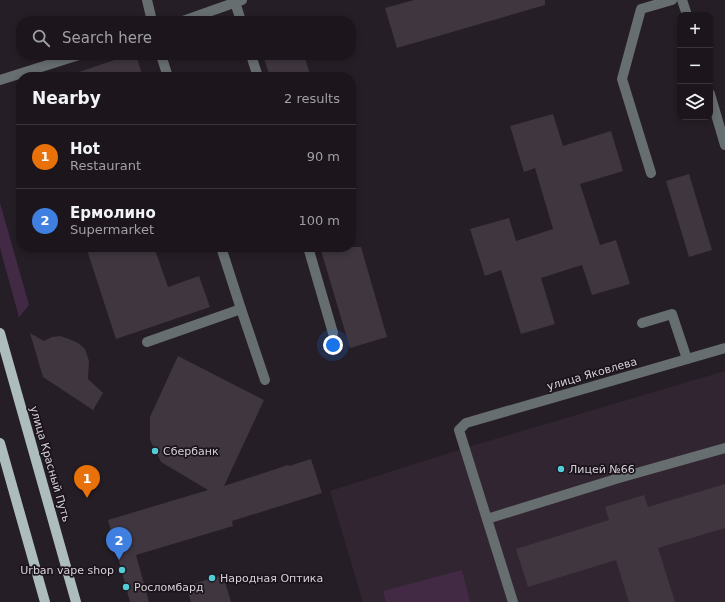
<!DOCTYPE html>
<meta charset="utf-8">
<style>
body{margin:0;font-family:"DejaVu Sans",sans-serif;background:#251f25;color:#f1f3f6}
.controls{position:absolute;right:12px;top:12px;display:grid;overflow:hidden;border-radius:8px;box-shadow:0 2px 6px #0003}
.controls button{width:36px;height:36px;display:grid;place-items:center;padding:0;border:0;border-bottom:1px solid #3a353b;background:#1c161c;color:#f1f3f6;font:20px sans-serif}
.you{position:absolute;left:333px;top:345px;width:14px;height:14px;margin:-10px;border:3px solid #fff;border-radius:50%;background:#1a73e8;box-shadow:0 0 0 6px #1a73e833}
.badge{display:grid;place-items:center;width:26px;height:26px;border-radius:50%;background:#52ccd5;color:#fff;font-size:13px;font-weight:700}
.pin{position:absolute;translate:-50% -33px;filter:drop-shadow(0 1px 2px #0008)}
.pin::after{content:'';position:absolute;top:21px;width:14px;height:12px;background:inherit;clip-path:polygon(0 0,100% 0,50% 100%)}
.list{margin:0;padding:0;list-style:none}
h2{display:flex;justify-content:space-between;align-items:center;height:52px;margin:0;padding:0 16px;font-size:17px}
h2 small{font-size:13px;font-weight:400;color:#a09fa3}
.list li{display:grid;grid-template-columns:26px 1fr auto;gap:12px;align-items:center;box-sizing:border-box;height:64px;padding:0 16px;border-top:1px solid #3a353b}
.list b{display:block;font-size:15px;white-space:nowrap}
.list p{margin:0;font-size:13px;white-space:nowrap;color:#a09fa3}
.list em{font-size:13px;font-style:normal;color:#a09fa3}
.icon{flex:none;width:22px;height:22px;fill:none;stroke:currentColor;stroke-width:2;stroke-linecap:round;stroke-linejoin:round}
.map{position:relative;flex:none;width:725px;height:602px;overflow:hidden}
.search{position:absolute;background:#1c161c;box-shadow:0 2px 6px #0003;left:16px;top:16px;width:340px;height:44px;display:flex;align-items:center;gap:10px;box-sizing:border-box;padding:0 14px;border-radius:16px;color:#a09fa3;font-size:15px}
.panel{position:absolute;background:#1c161c;box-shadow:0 2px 6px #0003;left:16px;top:72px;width:340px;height:180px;border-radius:16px}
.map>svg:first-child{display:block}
.built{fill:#322532}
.green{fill:#422a44}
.building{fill:#3f363f}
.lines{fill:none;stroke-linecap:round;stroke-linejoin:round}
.minor{stroke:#676e6f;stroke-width:10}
.major{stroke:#adbdbe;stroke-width:10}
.poi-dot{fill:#52ccd5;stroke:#1c141d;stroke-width:1.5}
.labels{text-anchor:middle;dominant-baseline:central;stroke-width:3.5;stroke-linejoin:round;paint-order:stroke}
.street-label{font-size:11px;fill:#d6d1d7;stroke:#1c141d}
.poi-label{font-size:11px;fill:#d6d1d7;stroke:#1c141d;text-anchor:start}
</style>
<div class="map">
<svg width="725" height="602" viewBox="0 0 725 602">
<rect width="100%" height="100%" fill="#261e26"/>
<path class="built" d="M725 371V602H363L330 491 465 448Z"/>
<g class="green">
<path d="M0 203 29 305 19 317 0 248Z"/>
<path d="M462 570 470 602H386L383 591Z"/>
</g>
<g class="building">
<path d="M414 0H545V5L397 48 385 8Z"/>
<path d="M129 55H136L143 77H73V74Z"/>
<path d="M263 55H304L311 77H270Z"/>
<path d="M553 114 563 146 611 131 623 171 580 184 600 245 616 240 630 284 592 295 582 265 541 278 555 324 521 334 501 270 485 276 470 229 509 218 516 241 553 229 535 168 524 172 510 126Z"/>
<path d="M689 174 712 250 689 257 666 181Z"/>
<path d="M86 247H154L168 287 199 276 210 307 116 339Z"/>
<path d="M320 247H361L387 337 350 348Z"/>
<path d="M30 333 44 341 52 337 60 336 69 339 78 343 85 349 89 361 88 379 103 393 93 410 43 377Z"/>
<path d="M178 356 264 400 224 486 288 465 289 466 311 459 322 493 232 521 233 526 136 555 149 602H130L108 520 208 490 161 462 150 440V417Z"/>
<path d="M725 484V528L658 548 675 602H629L616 560 528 587 516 549 609 520 605 507 624 501 644 495 648 507Z"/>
<path d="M223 575 231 602H191L186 586Z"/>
</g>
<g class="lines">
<g class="minor">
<path d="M147 0 152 21"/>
<path d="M682 0 687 15"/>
<path d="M235 2 241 21"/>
<path d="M183 21 242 0"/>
<path d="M161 55 168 77"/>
<path d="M251 55 258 77"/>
<path d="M0 80 79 55"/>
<path d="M710 94 725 145"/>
<path d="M651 173 622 79 641 9 672 0"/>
<path d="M221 247 241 309 265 380"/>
<path d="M308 247 333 333"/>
<path d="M642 323 672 314 687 359"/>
<path d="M147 342 241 309"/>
<path d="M487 519 619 478 725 448"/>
<path d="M513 602 459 430 466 423 725 348"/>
</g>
<g class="major">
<path d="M0 333 76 602"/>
<path d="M0 443 45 602"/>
</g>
</g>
<g class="poi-dot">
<circle cx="155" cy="451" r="4"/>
<circle cx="561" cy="469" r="4"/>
<circle cx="122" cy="570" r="4"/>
<circle cx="212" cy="578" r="4"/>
<circle cx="126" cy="587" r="4"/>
</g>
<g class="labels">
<g class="street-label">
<text transform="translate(592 374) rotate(-16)">улица Яковлева</text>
<text transform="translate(50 464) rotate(74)">улица Красный Путь</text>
</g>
<g class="poi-label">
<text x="163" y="451">Сбербанк</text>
<text x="569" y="469">Лицей №66</text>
<text x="114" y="570" text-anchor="end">Urban vape shop</text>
<text x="220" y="578">Народная Оптика</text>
<text x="134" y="587">Росломбард</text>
</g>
</g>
</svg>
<div class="controls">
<button>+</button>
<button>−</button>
<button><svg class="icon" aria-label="layers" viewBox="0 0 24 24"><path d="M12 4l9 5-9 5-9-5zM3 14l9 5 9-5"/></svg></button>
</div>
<div class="you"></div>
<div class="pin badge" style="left:87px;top:498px;background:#e8710a">1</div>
<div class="pin badge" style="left:119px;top:560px;background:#3f7fe0">2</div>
<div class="search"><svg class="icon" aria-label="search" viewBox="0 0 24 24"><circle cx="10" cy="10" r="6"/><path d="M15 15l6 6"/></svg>Search here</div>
<section class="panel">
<h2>Nearby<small>2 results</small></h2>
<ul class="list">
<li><span class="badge" style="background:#e8710a">1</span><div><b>Hot</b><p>Restaurant</p></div><em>90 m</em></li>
<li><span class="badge" style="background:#3f7fe0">2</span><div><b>Ермолино</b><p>Supermarket</p></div><em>100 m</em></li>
</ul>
</section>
</div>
